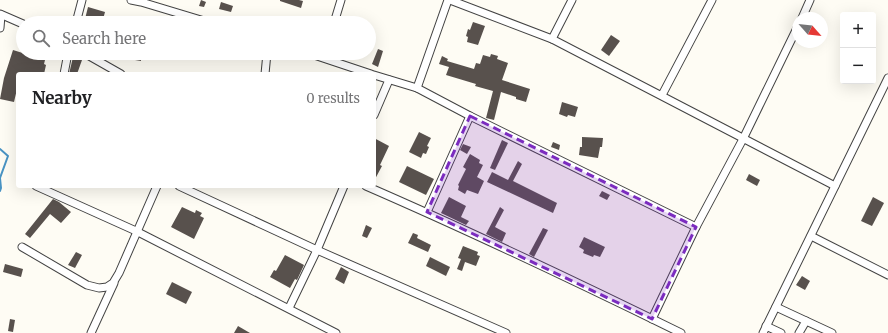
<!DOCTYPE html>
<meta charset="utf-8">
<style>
body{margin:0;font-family:Merriweather,serif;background:#f6f6f6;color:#202124}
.controls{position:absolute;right:12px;top:12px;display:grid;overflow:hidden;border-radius:4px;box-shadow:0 4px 16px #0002}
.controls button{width:36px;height:36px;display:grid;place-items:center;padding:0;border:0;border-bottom:1px solid #e0e0e0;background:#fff;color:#202124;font:20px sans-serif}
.compass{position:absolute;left:792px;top:12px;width:36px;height:36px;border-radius:50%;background:#fff;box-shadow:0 4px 16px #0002;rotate:117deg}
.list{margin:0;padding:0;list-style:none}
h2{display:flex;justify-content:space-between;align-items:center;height:52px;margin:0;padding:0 16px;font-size:17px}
h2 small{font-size:13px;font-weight:400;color:#757577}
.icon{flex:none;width:22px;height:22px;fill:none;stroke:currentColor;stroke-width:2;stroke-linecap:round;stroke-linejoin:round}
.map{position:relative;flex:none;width:888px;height:333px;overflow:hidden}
.search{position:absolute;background:#fff;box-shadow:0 4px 16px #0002;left:16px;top:16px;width:360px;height:44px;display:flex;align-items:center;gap:10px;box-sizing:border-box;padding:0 14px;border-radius:22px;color:#757577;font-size:15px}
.panel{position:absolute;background:#fff;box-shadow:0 4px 16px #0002;left:16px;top:72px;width:360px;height:116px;border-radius:4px}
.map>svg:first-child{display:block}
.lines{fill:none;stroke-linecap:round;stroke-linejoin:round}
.stream{stroke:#4993c3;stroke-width:2}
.building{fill:#58514d}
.minor-casing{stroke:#434343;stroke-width:9}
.minor{stroke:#fff;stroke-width:7}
.marked{fill:#7b2cbf;fill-opacity:0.2;stroke:#7b2cbf;stroke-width:3;stroke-dasharray:8 5;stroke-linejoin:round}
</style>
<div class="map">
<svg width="888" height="333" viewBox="0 0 888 333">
<rect width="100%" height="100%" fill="#fefcf4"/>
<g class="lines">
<path class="stream" d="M0 149 8 156 0 178 1 188 0 191"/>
</g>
<g class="building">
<path d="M201 0 206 2 204 7 199 6Z"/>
<path d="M280 0H299L303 1 301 8 280 1Z"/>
<path d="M221 2 233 6 231 12 219 9Z"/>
<path d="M88 7 105 12 102 23 85 19Z"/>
<path d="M159 17 173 22V23H157Z"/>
<path d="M473 22 485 26 478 45 467 42 468 37 466 36 468 29 470 30Z"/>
<path d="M611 35 620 41 609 56 601 50Z"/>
<path d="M378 49 383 51 378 67 372 64Z"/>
<path d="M13 50 45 60 44 64 46 65 44 74H18V85L14 102 0 99 4 78Z"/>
<path d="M125 53H145L147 54 146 60 141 58V61L123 58Z"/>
<path d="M491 54 498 56 497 59 508 63 502 80 530 89 526 102 516 99V97L501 92 494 120 486 118 493 91 475 86 476 84 446 75 449 67 439 64 442 56 448 59 447 61 474 69 476 63 480 64 483 55 490 57Z"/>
<path d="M73 57 82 60 77 74H69Z"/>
<path d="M562 102 578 107 575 117 568 115 567 117 559 114Z"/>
<path d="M419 132 431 138 427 146 429 147 426 154 423 153 421 158 409 152Z"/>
<path d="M582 137 603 138 602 147H600L598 158 579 155 580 147H582Z"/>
<path d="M374 138 389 146 380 165 382 166 374 181Z"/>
<path d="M502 140 508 143 495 170 490 168Z"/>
<path d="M553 142 560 145 559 150 551 147Z"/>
<path d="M463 144 471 147 467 154 460 150Z"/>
<path d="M470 154 480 160 479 163 483 165 477 177 484 181 478 194 467 190 465 194 458 190 459 186 458 185 466 169 463 167Z"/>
<path d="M518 161 522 164 513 181 557 203 553 213 487 182 492 172 508 180Z"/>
<path d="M407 166 434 179 426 195 399 182Z"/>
<path d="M749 174 760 180 757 186 746 180Z"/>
<path d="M602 191 610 195 607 200 599 196Z"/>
<path d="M449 197 466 206 461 217 469 221 466 225 441 213Z"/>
<path d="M873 197 884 203 872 226 861 221Z"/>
<path d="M53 199 59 202 71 212 61 223 50 214 30 238 25 234Z"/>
<path d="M182 207 195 213 196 210 202 213 200 216 204 218 194 239 171 227Z"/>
<path d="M500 207 504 210 495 227 506 233 502 242 486 234Z"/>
<path d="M366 225 372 228 367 238 362 236Z"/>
<path d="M543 228 548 230 534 257 529 254Z"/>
<path d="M413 233 418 235 417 238 431 245 428 252 408 243Z"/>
<path d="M584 237 605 247 600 257 594 255 593 257 583 253 584 250 579 247Z"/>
<path d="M463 246 478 252 477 255 480 256 476 266 465 262 462 271 457 269 461 259 458 258Z"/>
<path d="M76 252 82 255 75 268 68 265Z"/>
<path d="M285 255 304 265 297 280 295 279 290 288 270 277 274 270 276 271Z"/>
<path d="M430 257 450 267 446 276 426 266Z"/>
<path d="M5 264 23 269 21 277 3 272Z"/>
<path d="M341 267 349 272 344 284 335 279Z"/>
<path d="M802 276 810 281 805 290 796 285Z"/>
<path d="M172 282 192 292 186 304 166 294Z"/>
<path d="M10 319 15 320 13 332 8 331Z"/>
<path d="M238 326 250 333H234Z"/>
</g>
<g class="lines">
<g class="minor-casing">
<g id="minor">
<path d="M131 0 141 2 211 23"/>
<path d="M450 0 552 39 835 186"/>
<path d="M0 14 23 24"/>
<path d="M802 18 810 0"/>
<path d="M76 23 82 0"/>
<path d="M334 23 341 0"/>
<path d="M0 28 1 15"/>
<path d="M552 39 572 0"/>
<path d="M84 53 121 74"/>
<path d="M308 53 371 74"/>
<path d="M64 74 68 53"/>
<path d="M265 74 267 53"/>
<path d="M374 75 417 88 470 116 696 227"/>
<path d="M417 88 448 0"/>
<path d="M662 95 712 0"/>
<path d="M374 115 389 80"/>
<path d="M36 186 136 231 336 333"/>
<path d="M179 186 317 250 506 333"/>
<path d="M366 186C472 232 577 282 681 333"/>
<path d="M427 212 470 116"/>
<path d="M811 236 888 275"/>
<path d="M22 247 87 285 99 288 107 287 113 283 119 273 157 186"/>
<path d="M776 307 832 333"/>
<path d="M289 308 317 250 344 186"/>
<path d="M652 319 696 227 743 139 798 26"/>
<path d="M766 326 781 333"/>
<path d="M91 333 114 283"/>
<path d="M763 333 888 78"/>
<path d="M799 333 806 321"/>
</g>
</g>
<use href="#minor" class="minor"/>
</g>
<path class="marked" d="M470 116 696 227 652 319 427 212Z"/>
</svg>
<div class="controls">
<button>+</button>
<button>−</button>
</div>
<svg class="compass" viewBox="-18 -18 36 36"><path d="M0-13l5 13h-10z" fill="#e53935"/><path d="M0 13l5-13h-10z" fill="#757577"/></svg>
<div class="search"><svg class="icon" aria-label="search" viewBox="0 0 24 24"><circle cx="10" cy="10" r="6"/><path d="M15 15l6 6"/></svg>Search here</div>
<section class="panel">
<h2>Nearby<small>0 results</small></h2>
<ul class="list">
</ul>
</section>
</div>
